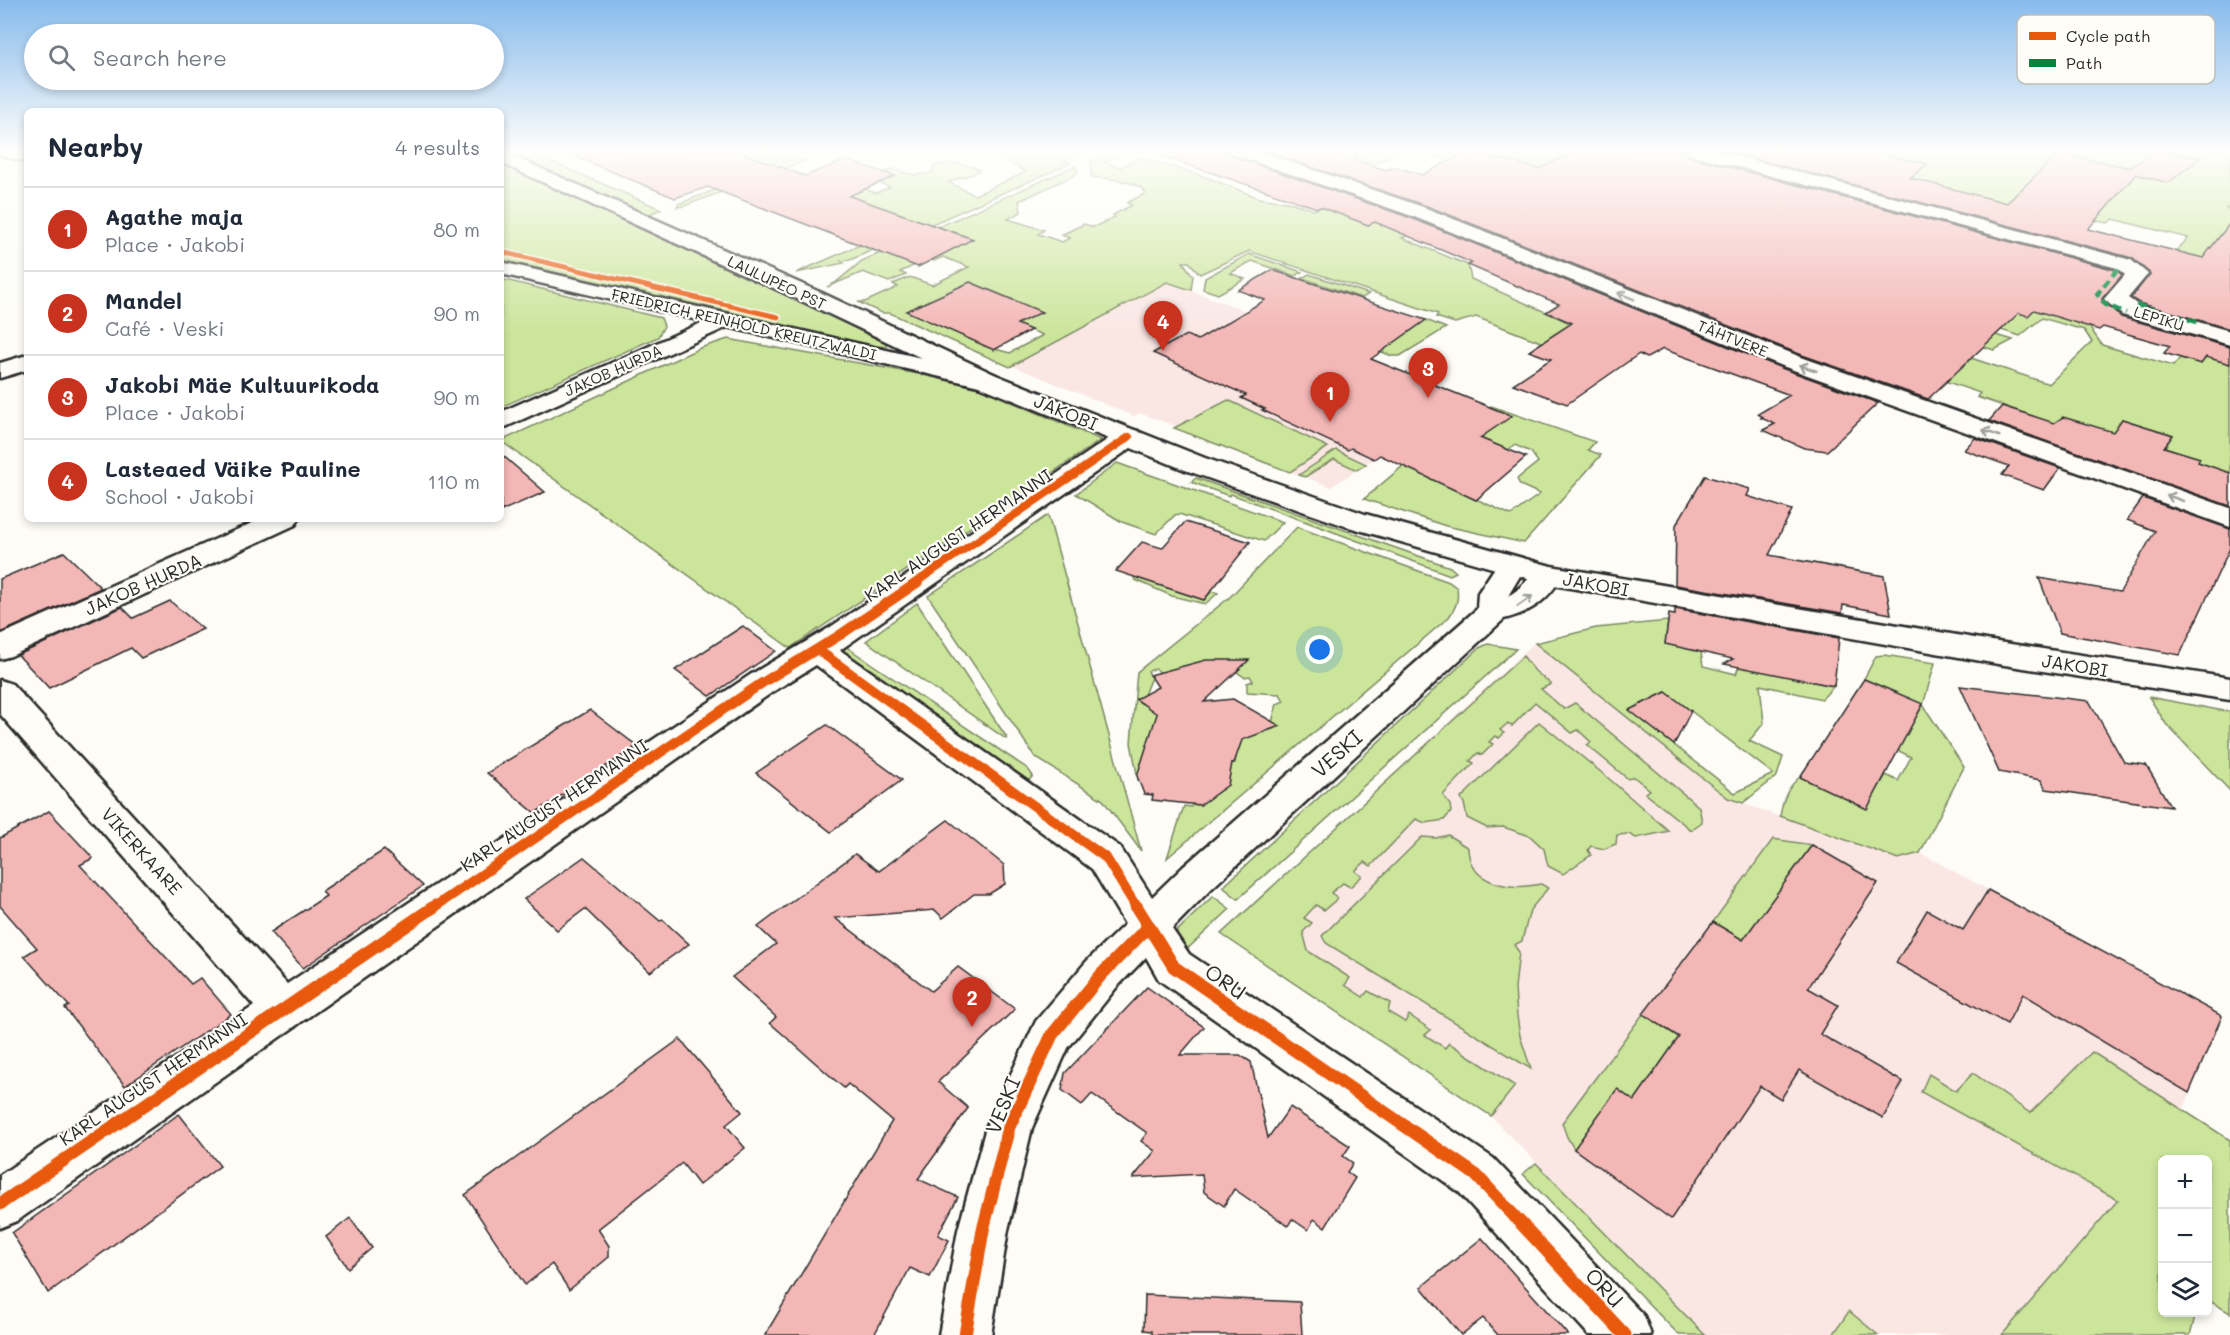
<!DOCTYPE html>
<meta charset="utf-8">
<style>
body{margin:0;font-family:Mali,sans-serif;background:#f6f6f7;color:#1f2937}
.controls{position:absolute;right:18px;bottom:18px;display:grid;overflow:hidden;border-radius:9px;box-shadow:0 3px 9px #0003}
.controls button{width:54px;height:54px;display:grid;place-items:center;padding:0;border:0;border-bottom:2px solid #e0e1e3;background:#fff;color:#1f2937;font:30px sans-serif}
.you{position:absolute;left:1320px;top:650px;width:21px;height:21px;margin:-15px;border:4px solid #fff;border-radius:50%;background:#1a73e8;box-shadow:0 0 0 9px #1a73e833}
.badge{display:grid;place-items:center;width:39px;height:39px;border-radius:50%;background:#c8321e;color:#fff;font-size:20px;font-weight:700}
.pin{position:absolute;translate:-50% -50px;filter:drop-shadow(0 2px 3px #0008)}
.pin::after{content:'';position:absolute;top:32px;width:21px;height:18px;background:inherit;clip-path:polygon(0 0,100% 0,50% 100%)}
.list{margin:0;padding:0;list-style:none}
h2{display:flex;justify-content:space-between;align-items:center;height:78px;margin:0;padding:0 24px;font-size:26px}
h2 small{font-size:20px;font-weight:400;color:#747a83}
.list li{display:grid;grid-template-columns:39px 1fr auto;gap:18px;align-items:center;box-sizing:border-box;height:84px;padding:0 24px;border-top:2px solid #e0e1e3}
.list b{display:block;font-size:22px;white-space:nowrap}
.list p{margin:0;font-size:20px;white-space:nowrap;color:#747a83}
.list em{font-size:20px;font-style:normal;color:#747a83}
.icon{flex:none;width:33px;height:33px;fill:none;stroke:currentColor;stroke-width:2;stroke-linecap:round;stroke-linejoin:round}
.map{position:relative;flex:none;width:2230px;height:1335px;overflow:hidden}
.search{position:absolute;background:#fff;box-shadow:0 3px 9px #0003;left:24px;top:24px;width:480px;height:66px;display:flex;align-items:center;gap:15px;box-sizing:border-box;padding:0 21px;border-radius:33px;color:#747a83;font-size:22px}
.panel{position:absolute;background:#fff;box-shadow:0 3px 9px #0003;left:24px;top:108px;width:480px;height:414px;border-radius:9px}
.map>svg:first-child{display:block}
.built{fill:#fae7e4}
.green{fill:#cbe59b;stroke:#7b8863;stroke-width:1.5;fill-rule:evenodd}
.building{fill:#f3b7b6;stroke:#2b2b2b;stroke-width:1.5}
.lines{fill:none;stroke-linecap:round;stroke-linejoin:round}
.minor-casing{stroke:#2b2b2b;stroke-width:5}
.secondary-casing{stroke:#2b2b2b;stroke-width:5}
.minor{fill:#fdfcf7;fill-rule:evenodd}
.secondary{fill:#fdfcf7;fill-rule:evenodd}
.quiet{stroke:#00873e;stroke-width:4.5;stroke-dasharray:9 4.5;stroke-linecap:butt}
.cycleway-far3-casing{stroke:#fdfcf7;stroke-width:8}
.cycleway-far2-casing{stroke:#fdfcf7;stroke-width:10}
.cycleway-far1-casing{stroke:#fdfcf7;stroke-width:14}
.cycleway-casing{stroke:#fdfcf7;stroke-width:16}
.cycleway-far3{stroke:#e8590c;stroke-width:5}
.cycleway-far2{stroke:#e8590c;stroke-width:8}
.cycleway-far1{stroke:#e8590c;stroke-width:10}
.cycleway{stroke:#e8590c;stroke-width:13}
.oneway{stroke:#9e9e9b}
.labels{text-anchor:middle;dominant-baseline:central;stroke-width:4.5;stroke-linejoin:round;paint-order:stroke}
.far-street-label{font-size:15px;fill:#2b2b2b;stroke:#fdfcf7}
.street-label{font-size:18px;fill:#2b2b2b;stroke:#fdfcf7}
.near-street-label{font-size:21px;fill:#2b2b2b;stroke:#fdfcf7}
.key{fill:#fdfcf7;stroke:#bebdba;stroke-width:1.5}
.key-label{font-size:16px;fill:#2b2b2b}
</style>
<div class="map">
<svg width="2230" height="1335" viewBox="0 0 2230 1335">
<rect width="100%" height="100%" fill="#fdfcf7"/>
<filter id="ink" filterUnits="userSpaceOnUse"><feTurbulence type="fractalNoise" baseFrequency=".0167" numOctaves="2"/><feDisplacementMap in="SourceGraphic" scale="12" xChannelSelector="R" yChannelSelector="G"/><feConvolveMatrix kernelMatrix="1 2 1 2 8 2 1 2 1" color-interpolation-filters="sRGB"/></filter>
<g filter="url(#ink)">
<g class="built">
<path d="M1168 282 1329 342 1374 459 1331 487 1174 428 1176 426 1140 413 1134 416 1013 366Z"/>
<path d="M1535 642 1728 798 1898 859 1920 853 2222 1016 2183 1111 2118 1200 2002 1335H1878L1849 1312 1833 1335H1705L1491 1116 1221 934Z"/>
</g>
<g class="green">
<path d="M501 150H524L661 209 646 216 501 152Z"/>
<path d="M735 150H774L788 155 772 164Z"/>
<path d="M980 150 1086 151 1065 161 1071 163 850 260 841 261 844 263 796 273 917 220 843 193 858 187 876 193 890 187 879 183 894 176 884 172 892 169 914 175 931 173 934 166C947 162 967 162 980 170L973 174 948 182 975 195 1026 172C1012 164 996 155 980 150Z"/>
<path d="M1118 150H1130L1104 162 1120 167 1140 157 1206 177 1259 198 1293 203 1314 210 1321 207 1368 225 1386 217 1429 226 1402 238 1468 265 1471 279 1597 335 1561 350 1476 317 1455 323 1436 317 1438 314 1249 251 1200 274 1189 262H1183L1193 276 1191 290 1167 282 1010 367 890 313H882L858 302H865L898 287 893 284 910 277 932 285 969 267 943 257 934 261 928 259 900 272 906 275 889 282 863 272 827 287 835 283 862 261 1075 166 1078 171 1075 175 1019 201 1021 212 1008 219 1044 230 1038 234 1062 242 1070 238 1061 235 1084 224 1094 227 1115 217 1113 215 1132 205 1127 203 1146 193C1136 179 1108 179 1091 177V161ZM929 300 961 314V315L938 325 907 311ZM1008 321 1043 335 1010 353 984 346Z"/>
<path d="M1350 150H1400L1380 161 1341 177 1354 163 1356 154Z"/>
<path d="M1410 150H1579L1981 252 2090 328 2102 345 2173 366 2180 358 2201 364 2206 357 2230 364V473L2228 472 2220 483 2153 465 2199 459 2165 447 2173 435 2151 428 2129 454 2033 416 1977 397 1980 393 1945 381 1924 399 1899 390 1945 351 1956 348 1971 358 2049 384 2092 342 2084 330 2042 318 2020 336 2001 330 2014 317 1996 335 2013 340 1994 350 1909 323 1826 364 1798 354 1812 346 1666 268 1631 288 1628 287 1644 278 1516 236 1509 239 1446 214 1452 161Z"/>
<path d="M1773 150H1811L1807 152 1884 159 1843 150H2158L2146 157 2170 152 2163 150H2195L2206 154 2211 150H2230V207L2226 209 2230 212V307L2215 326 2188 319 2197 307 2164 265 2188 238 2113 219 2108 223 2017 206 1909 180 1926 165Z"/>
<path d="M793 157 805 161 684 206 677 207 678 204 773 168Z"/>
<path d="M501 163 836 315 881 338 886 343V346L873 347 501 260Z"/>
<path d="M1249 254 1302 272 1295 276 1252 261 1230 273 1245 279 1218 294 1203 289 1205 278Z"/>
<path d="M1309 274 1369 294 1362 298 1302 278Z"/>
<path d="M501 279 661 318 664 326 658 337 501 407Z"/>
<path d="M1426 320 1446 328 1400 356H1392L1359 343 1407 330 1411 331Z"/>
<path d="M728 339 935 377 979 388 1101 440 790 648 501 441 700 348Z"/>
<path d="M1228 400 1328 447 1290 472 1174 428Z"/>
<path d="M1491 406 1595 442 1588 450 1601 455 1524 543 1446 526 1364 499 1403 466 1511 515 1540 494 1520 485 1517 479 1538 462 1531 452 1515 445 1508 450 1458 429Z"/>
<path d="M1336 450 1366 464 1357 470 1334 459 1305 477 1299 475Z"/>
<path d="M1117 463 1283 522 1264 541 1179 514 1175 515 1156 534 1122 522 1076 494Z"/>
<path d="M1196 478 1450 567 1456 572 1450 575 1231 494 1229 496 1191 482Z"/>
<path d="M1048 515 1141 851 1103 800 1035 757 928 596Z"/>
<path d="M1297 527 1449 582 1457 588C1459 600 1456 607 1449 617L1167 858 1184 806 1191 807 1192 804 1201 805 1202 797 1228 762 1235 763 1236 757 1230 756 1243 736 1265 724 1270 730 1279 727 1272 722 1277 704 1284 701 1280 694 1247 692V683L1253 681 1250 676 1244 677 1237 672 1240 668 1234 664 1161 673 1156 669 1148 671 1151 677 1144 695 1136 700 1142 704 1146 701 1168 706 1148 741 1144 763H1141L1140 767 1142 768 1138 779 1131 743 1137 672 1230 597Z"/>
<path d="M1127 564 1137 578 1204 600 1212 591 1218 593 1205 604 1172 596 1135 580Z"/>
<path d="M917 603 1007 738 1006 739 866 641Z"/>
<path d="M1668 621 1665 644 1701 652 1703 666 1736 674 1739 666 1834 686 1822 699 1760 685 1764 723 1749 741 1783 757 1777 776 1743 803 1728 798 1715 788 1535 643 1596 628ZM1666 692 1772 773 1773 774 1735 793 1630 710Z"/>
<path d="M1488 644 1516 649 1238 899 1223 887 1479 648Z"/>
<path d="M845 646 1028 769 1033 776 1027 782 840 652Z"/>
<path d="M1884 655 1935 663 1923 705 1964 767 1920 853 1898 859 1780 816C1783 800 1787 787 1800 777L1866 808 1886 775 1898 781 1911 757 1897 750 1923 705 1864 679 1876 656Z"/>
<path d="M1523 656 1535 671 1551 684 1541 689 1564 709 1575 703 1699 807 1702 822 1691 830 1645 793 1650 790 1634 777 1628 779 1587 745 1591 742 1578 730 1572 733 1535 702 1512 726 1507 724 1500 730 1504 733 1499 738 1495 736 1489 742 1493 744 1482 755 1478 753 1470 761 1474 763 1443 795 1450 805 1451 812 1444 820 1425 823 1416 819 1371 866 1365 862 1355 871 1362 876 1350 887 1343 883 1331 893 1338 898 1324 910 1316 905 1304 918 1312 923 1303 932 1308 951 1350 978 1345 985 1363 997 1368 991 1390 1003 1388 1012 1405 1022 1409 1015 1431 1030 1425 1035 1445 1048 1449 1043 1515 1086 1491 1116 1221 934Z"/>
<path d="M2149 697 2230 712V791L2166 724Z"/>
<path d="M1539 722 1607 777 1669 831 1636 838 1629 834 1617 835 1616 844 1604 849 1591 846 1588 850 1591 855 1563 874 1548 866 1544 849 1530 836 1503 827 1487 828 1467 818 1464 803 1461 798Z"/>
<path d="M1448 835 1468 848C1469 886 1513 890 1541 884L1548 888 1530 910 1522 941 1514 945 1519 952 1515 988 1517 1016 1520 1036 1531 1069 1326 943 1322 936 1422 837 1436 838Z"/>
<path d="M1773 839 1812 845 1743 940 1713 922Z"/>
<path d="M1213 896 1230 909 1183 953 1174 934Z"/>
<path d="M1643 1014 1679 1037 1634 1101 1618 1089 1574 1149 1567 1137 1562 1123Z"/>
<path d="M2092 1052 2230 1140V1313L2208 1300V1160H2162V1312L2196 1313 2190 1335H2002L2118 1200 1921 1092 1929 1074 1956 1091 1973 1073 2030 1113Z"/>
<path d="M1536 1163 1705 1335H1679L1523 1174Z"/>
<path d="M1849 1311 1878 1335H1833Z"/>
</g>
<g class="building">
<path d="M560 150H735L805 176 846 160 895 176 849 196 973 239 918 267 708 187 675 198Z"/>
<path d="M1159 150H1228L1232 156 1411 218 1784 369 1878 403 1827 451 1804 448 1763 430 1775 424 1761 418 1763 417 1758 414 1790 395 1663 349 1647 358 1639 354 1567 404 1513 384 1551 359 1529 351 1572 323 1546 312 1559 304 1468 265 1472 263 1375 222 1368 225 1321 207 1317 208 1158 155Z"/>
<path d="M1261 150H1324L1386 170 1396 167 1422 175 1469 151 1539 169 1579 150H1684L1688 156 2116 270 2122 275 2102 299 2121 317 2230 347V364L2206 357 2201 364 2164 353 2170 346 2103 327 2099 330 2034 310 2028 316 2019 313 1928 399 1802 355 1427 206Z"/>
<path d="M1721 150H1865L1927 164 1910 178 2007 203 2059 153 2130 168 2156 150 2200 158 2168 183 2136 174 2088 229 2203 258 2230 223V329L2139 303 2131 298 2150 274 2132 258Z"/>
<path d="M1272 270 1426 320 1371 359 1512 416 1480 438 1526 457 1476 500 1380 455 1374 459 1351 448 1348 450 1262 410 1265 409 1241 398 1246 395 1153 353 1186 335 1198 340 1265 300 1238 290Z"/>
<path d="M970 282 1042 312 1017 324 1031 330 994 350 906 311Z"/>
<path d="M2002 406 2054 423 2063 417 2113 432 2122 419 2173 435 2164 447 2200 458 2198 462 2230 473V506L1989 421Z"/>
<path d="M1975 438 2060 468 2044 490 2002 475 2009 466 1964 450Z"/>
<path d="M501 454 545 492 501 511Z"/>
<path d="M1705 476 1750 489 1747 496 1792 510 1769 555 1884 576 1891 614 1843 605 1842 613 1675 585 1676 525Z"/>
<path d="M2143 498 2230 529V548L2180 655 2060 633 2039 578 2120 592 2155 531 2127 520Z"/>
<path d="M1185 522 1250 542 1204 600 1116 571 1142 542 1162 548Z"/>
<path d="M64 552 101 588 0 633V579Z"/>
<path d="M170 601 203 629 141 658 131 648 49 688 18 655 122 607 133 618Z"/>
<path d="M1675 609 1839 638 1834 686 1724 664 1733 659 1665 644 1669 614 1675 615Z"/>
<path d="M743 626 776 651 710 696 675 670Z"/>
<path d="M1206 660H1249L1204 702 1233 699 1280 726 1242 740 1234 763H1232L1228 785 1200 805 1152 800 1153 795 1144 794 1137 776 1157 714 1136 699 1158 687 1150 675Z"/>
<path d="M1864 679 1923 704 1867 809 1800 777Z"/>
<path d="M1960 686 2089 701 2124 762 2146 765 2171 807 2046 789 2041 780 1999 772Z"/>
<path d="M1666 692 1691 711 1674 745 1629 710Z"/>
<path d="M590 710 637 746 535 813 487 773Z"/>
<path d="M827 725 902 780 831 832 756 773Z"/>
<path d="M49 811 93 858 80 865 191 984 200 978 231 1014 125 1086 65 1008 69 1006 24 956 37 948 0 906V838Z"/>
<path d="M948 820 1004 865 1005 884 989 894H974L943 918 935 910 835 918 931 991 958 967 1015 1009 938 1082 968 1108 918 1179 958 1197 938 1235 949 1240 930 1277 910 1268 874 1335H765L892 1121 848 1084 844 1088 770 1023 776 1017 732 977 776 944 758 927 855 854 879 871Z"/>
<path d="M1812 845 1878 883 1808 988 1838 1005 1820 1034 1903 1082 1883 1118 1799 1070 1781 1099 1760 1086 1671 1219 1574 1149 1617 1089 1634 1101 1679 1037 1643 1014 1713 922 1743 940Z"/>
<path d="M384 850 423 886 303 968 271 932 326 896 322 891Z"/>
<path d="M584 857 660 921 663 920 689 944 650 972 585 909 557 930 524 899Z"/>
<path d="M1988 890 2222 1016 2189 1093 2023 994 2007 1024 1896 963 1927 910 1963 930Z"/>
<path d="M1147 987 1204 1027 1180 1055H1240L1251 1062 1268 1138 1290 1107 1350 1146 1343 1156 1353 1163 1347 1172 1355 1178 1325 1227 1314 1219 1308 1230 1292 1219 1288 1226 1234 1189 1224 1206 1204 1192 1202 1174 1133 1178 1155 1151 1141 1141 1147 1133 1092 1094 1082 1105 1062 1090 1065 1073Z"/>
<path d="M680 1039 742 1112 726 1125 745 1148 699 1185 682 1163 598 1229 609 1246V1257L569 1290 552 1264 525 1285 465 1195Z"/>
<path d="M179 1114 220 1166 48 1293 12 1233Z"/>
<path d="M350 1218 372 1248 348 1268 326 1237Z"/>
<path d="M1482 1238 1568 1335H1498L1483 1318 1461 1335 1421 1287Z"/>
<path d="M1145 1295 1300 1302 1302 1335H1152V1331L1144 1330Z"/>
</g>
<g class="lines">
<g class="minor-casing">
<g id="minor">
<path d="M1230 150H1255L1426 208 1801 357 2230 508V527L1785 367 1412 216 1233 154Z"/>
<path d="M1686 150H1714L2131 260 2148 274 2128 298 2138 305 2230 331V345L2122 315 2104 299 2125 275 2117 268 1689 154Z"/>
<path d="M501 151 822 293 996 375 999 380 996 385 987 387 978 385 806 303 501 163Z"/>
<path d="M724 313 732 315 735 320 732 325 501 429V412Z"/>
<path d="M27 355V370L0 378V363Z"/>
<path d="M1129 429 1138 431 1142 437 1138 443 840 650 1120 847 1152 897 1183 867 1477 609 1478 593 1500 560 1511 557 1522 560 1526 566 1508 596C1531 584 1532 562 1559 568L1563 575C1548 600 1532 612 1504 619L1211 889 1172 929 1189 954 1493 1158 1644 1316 1651 1335H1589L1459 1192 1159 980 1146 957 1116 988 1068 1048 1032 1128 1008 1230 991 1335H939L958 1230 986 1127 1036 1021 1086 962 1125 924 1092 869 816 665 774 691 17 1221 0 1228V1175L254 1006 0 714V680L12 684 287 984 750 675 829 628 1120 431Z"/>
<path d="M261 519H299L295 525 11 656 0 659V635Z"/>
</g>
</g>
<g class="secondary-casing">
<g id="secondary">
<path d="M0 150 27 152V162L0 155Z"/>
<path d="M501 262 996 375 1205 458 1365 514 1551 566 1998 642 2230 678V700L1998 664 1548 584 1345 526 1185 470 979 386 501 274Z"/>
</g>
</g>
<use href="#minor" class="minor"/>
<use href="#secondary" class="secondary"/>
<g class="quiet">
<path d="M2118 269 2097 294 2106 305 2126 313"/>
<path d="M2136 305 2201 323"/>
</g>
<g class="cycleway-far3-casing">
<path id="cycleway-far3" d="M501 252 778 317"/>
</g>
<g class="cycleway-far2-casing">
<path id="cycleway-far2" d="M915 583 1129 437"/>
</g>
<g class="cycleway-far1-casing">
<g id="cycleway-far1">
<path d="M818 650 1106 858 1137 908"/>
<path d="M433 908 762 683 840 635 918 582"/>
</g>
</g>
<g class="cycleway-casing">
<g id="cycleway">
<path d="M1136 906 1174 967 1476 1175 1625 1335"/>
<path d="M0 1204 435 906"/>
<path d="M965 1335 983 1230 1009 1127 1052 1035 1101 975 1149 926"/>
</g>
</g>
<use href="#cycleway-far3" class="cycleway-far3"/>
<use href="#cycleway-far2" class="cycleway-far2"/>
<use href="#cycleway-far1" class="cycleway-far1"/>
<use href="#cycleway" class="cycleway"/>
</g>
<defs><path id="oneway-shaft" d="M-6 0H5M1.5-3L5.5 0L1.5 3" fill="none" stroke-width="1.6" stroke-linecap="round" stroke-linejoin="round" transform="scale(1.5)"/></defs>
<g class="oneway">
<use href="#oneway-shaft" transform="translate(1626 296) rotate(-158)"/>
<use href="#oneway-shaft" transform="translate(1808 368) rotate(-161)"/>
<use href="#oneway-shaft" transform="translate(1991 433) rotate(-160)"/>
<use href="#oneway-shaft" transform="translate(2175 498) rotate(-160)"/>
<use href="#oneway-shaft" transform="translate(1525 601) rotate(-35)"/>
</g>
</g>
<linearGradient id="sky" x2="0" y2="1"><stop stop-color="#87bbec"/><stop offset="0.45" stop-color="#fefefb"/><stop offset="1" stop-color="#fefefb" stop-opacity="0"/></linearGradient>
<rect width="2230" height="336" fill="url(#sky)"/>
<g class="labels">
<g class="far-street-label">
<text transform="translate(777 282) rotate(25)">LAULUPEO PST</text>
<text transform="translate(2159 318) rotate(17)">LEPIKU</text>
<text transform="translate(744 324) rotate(13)">FRIEDRICH REINHOLD KREUTZWALDI</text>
<text transform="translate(1733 338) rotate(22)">TÄHTVERE</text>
<text transform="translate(613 370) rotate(-24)">JAKOB HURDA</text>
</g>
<g class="street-label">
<text transform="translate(1066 412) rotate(22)">JAKOBI</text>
<text transform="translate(958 535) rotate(-34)">KARL AUGUST HERMANNI</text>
<text transform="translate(143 584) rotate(-24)">JAKOB HURDA</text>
<text transform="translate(1596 584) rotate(10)">JAKOBI</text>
<text transform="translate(2075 665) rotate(9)">JAKOBI</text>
<text transform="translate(554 805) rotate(-34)">KARL AUGUST HERMANNI</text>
<text transform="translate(142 851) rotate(48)">VIKERKAARE</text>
<text transform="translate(153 1079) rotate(-34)">KARL AUGUST HERMANNI</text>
</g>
<g class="near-street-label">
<text transform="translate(1336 753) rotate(-42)">VESKI</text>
<text transform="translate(1226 981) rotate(35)">ORU</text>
<text transform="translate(1002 1105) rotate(-68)">VESKI</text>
<text transform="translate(1605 1287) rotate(47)">ORU</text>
</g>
</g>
<rect x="2017" y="15" width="198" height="69" rx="9" class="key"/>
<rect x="2029" y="32" width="27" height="8" fill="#e8590c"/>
<rect x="2029" y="59" width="27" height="8" fill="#00873e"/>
<g class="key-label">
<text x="2066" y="42">Cycle path</text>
<text x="2066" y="69">Path</text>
</g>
</svg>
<div class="controls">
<button>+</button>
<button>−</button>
<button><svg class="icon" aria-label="layers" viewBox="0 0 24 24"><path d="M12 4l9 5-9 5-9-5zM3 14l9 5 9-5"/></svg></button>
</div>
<div class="you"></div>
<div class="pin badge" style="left:1330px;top:422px">1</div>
<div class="pin badge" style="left:972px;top:1027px">2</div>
<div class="pin badge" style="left:1428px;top:398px">3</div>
<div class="pin badge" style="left:1163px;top:351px">4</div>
<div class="search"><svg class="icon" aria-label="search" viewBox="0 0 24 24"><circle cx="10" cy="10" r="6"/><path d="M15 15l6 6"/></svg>Search here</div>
<section class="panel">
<h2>Nearby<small>4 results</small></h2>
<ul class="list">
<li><span class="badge">1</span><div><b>Agathe maja</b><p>Place · Jakobi</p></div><em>80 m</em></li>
<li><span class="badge">2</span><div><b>Mandel</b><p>Café · Veski</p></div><em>90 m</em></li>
<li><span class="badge">3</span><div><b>Jakobi Mäe Kultuurikoda</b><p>Place · Jakobi</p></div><em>90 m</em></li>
<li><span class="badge">4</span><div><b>Lasteaed Väike Pauline</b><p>School · Jakobi</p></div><em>110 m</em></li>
</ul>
</section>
</div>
